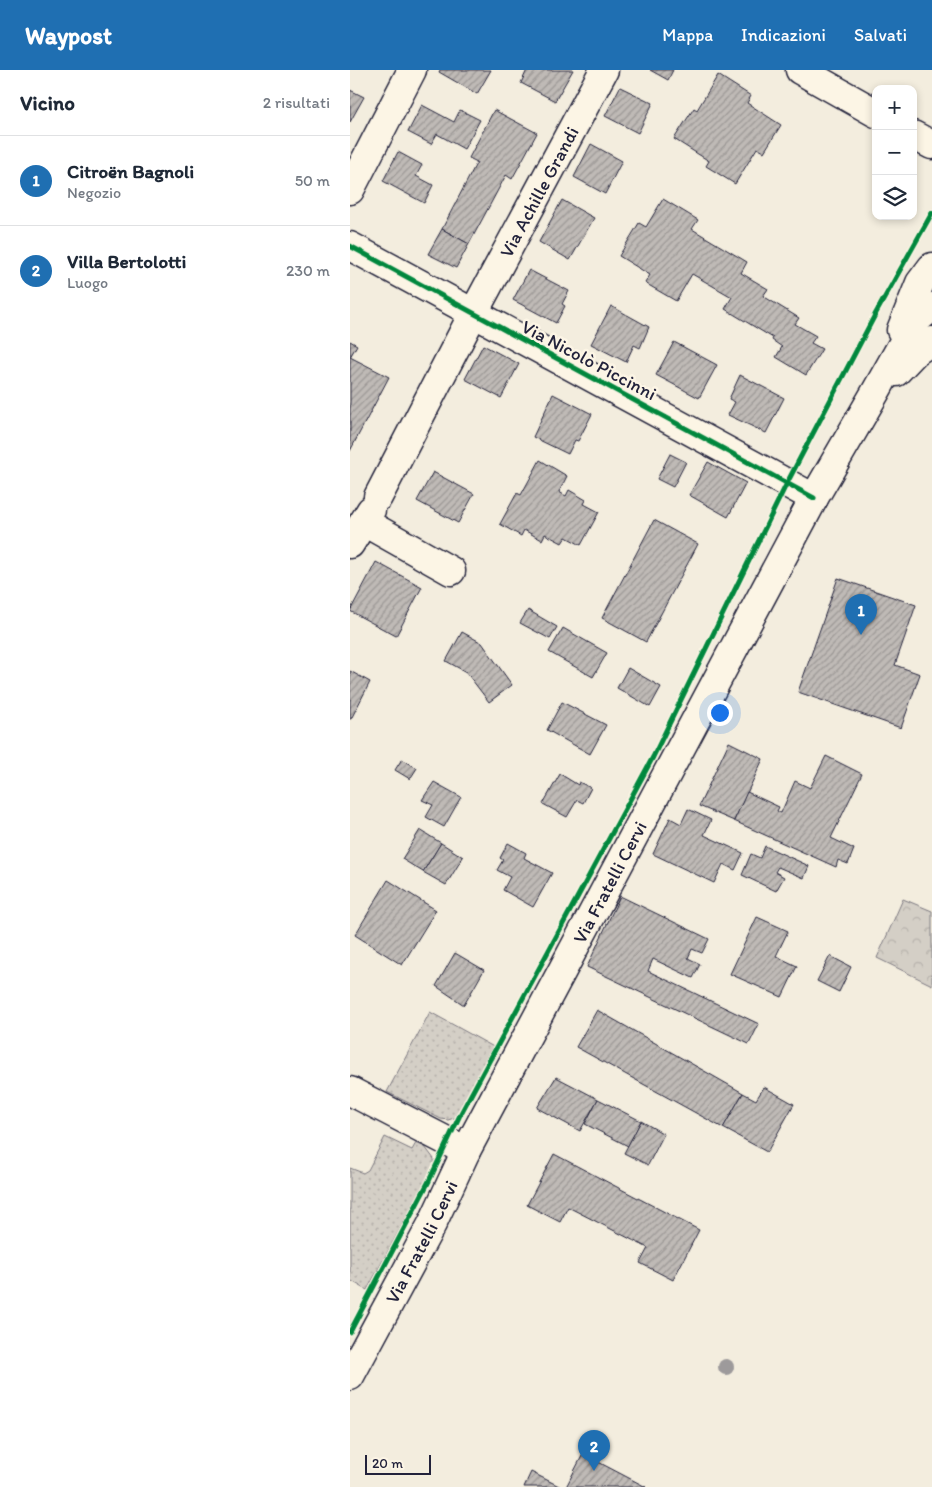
<!DOCTYPE html>
<html lang="it">
<meta charset="utf-8">
<style>
body{margin:0;font-family:Itim,sans-serif;background:#f6f6f7;color:#1f2937}
.controls{position:absolute;right:15px;top:15px;display:grid;overflow:hidden;border-radius:10px;box-shadow:0 2px 8px #0003}
.controls button{width:45px;height:45px;display:grid;place-items:center;padding:0;border:0;border-bottom:1px solid #e0e1e3;background:#fff;color:#1f2937;font:25px sans-serif}
.scale{position:absolute;left:15px;bottom:12px;width:66px;box-sizing:border-box;padding-left:5px;border:2px solid #22223b;border-top:0;font-size:14px;line-height:18px;white-space:nowrap;color:#22223b;-webkit-text-stroke:4px #fcf5e5;paint-order:stroke}
.you{position:absolute;left:369px;top:642px;width:18px;height:18px;margin:-12px;border:4px solid #fff;border-radius:50%;background:#1a73e8;box-shadow:0 0 0 8px #1a73e833}
.badge{display:grid;place-items:center;width:32px;height:32px;border-radius:50%;background:#1f6fb2;color:#fff;font-size:16px;font-weight:700}
.pin{position:absolute;translate:-50% -41px;filter:drop-shadow(0 1px 2px #0008)}
.pin::after{content:'';position:absolute;top:26px;width:18px;height:15px;background:inherit;clip-path:polygon(0 0,100% 0,50% 100%)}
.list{margin:0;padding:0;list-style:none}
h2{display:flex;justify-content:space-between;align-items:center;height:65px;margin:0;padding:0 20px;font-size:21px}
h2 small{font-size:16px;font-weight:400;color:#747a83}
.list li{display:grid;grid-template-columns:32px 1fr auto;gap:15px;align-items:center;box-sizing:border-box;height:90px;padding:0 20px;border-top:1px solid #e0e1e3}
.list b{display:block;font-size:19px;white-space:nowrap}
.list p{margin:0;font-size:16px;white-space:nowrap;color:#747a83}
.list em{font-size:16px;font-style:normal;color:#747a83}
.icon{flex:none;width:28px;height:28px;fill:none;stroke:currentColor;stroke-width:2;stroke-linecap:round;stroke-linejoin:round}
.map{position:relative;flex:none;width:582px;height:1417px;overflow:hidden}
header{display:flex;align-items:center;gap:30px;box-sizing:border-box;height:70px;padding:0 25px;background:#1f6fb2;color:#fff}
header strong{font-size:24px}
nav{display:flex;gap:28px;margin-inline-start:auto;font-size:18px}
main{display:flex}
aside{flex:1;background:#fff}
.map>svg:first-child{display:block}
.forest{fill:url(#forest-crowns);stroke:#7b7880}
.park{fill:url(#park-dots);stroke:#7b7880}
.building{fill:url(#building-hatch);stroke:#22223b}
.lines{fill:none;stroke-linecap:round;stroke-linejoin:round}
.minor-casing{stroke:#22223b;stroke-width:31}
.major-casing{stroke:#22223b;stroke-width:31}
.path{stroke:#22223b;stroke-width:3;stroke-dasharray:1 4;stroke-linecap:butt}
.minor{stroke:#fcf5e5;stroke-width:28}
.major{stroke:#fcf5e5;stroke-width:28}
.cycleway-casing{stroke:#fcf5e5;stroke-width:8}
.cycleway{stroke:#00873e;stroke-width:5}
.tree{fill:#9d9a9b}
.labels{text-anchor:middle;dominant-baseline:central;stroke-width:5;stroke-linejoin:round;paint-order:stroke}
.street-label{font-size:19px;fill:#22223b;stroke:#fcf5e5}
</style>
<header>
<strong>Waypost</strong>
<nav><a>Mappa</a><a>Indicazioni</a><a>Salvati</a></nav>
</header>
<main>
<aside>
<h2>Vicino<small>2 risultati</small></h2>
<ul class="list">
<li><span class="badge">1</span><div><b>Citroën Bagnoli</b><p>Negozio</p></div><em>50 m</em></li>
<li><span class="badge">2</span><div><b>Villa Bertolotti</b><p>Luogo</p></div><em>230 m</em></li>
</ul>
</aside>
<div class="map">
<svg width="582" height="1417" viewBox="0 0 582 1417">
<defs>
<pattern id="forest-crowns" width="20" height="18" patternUnits="userSpaceOnUse" patternTransform="scale(1.25)"><rect width="20" height="18" fill="#d4cfc6"/><path d="M2 6a3 3 0 1 1 6 0M12 15a3 3 0 1 1 6 0" fill="none" stroke="#b6b1ab"/></pattern>
<pattern id="park-dots" width="8" height="8" patternUnits="userSpaceOnUse" patternTransform="scale(1.25)"><rect width="8" height="8" fill="#d4cfc6"/><path d="M2 2h.1M6 6h.1" fill="none" stroke="#b6b1ab" stroke-width="1.8" stroke-linecap="round"/></pattern>
<pattern id="building-hatch" width="6" height="6" patternUnits="userSpaceOnUse" patternTransform="scale(1.25)"><rect width="6" height="6" fill="#bfbab6"/><path d="M-1 1l2-2M0 6l6-6M5 7l2-2" fill="none" stroke="#9b9795"/></pattern>
</defs>
<rect width="100%" height="100%" fill="#f3edde"/>
<filter id="ink" filterUnits="userSpaceOnUse"><feTurbulence type="fractalNoise" baseFrequency=".02" numOctaves="2"/><feDisplacementMap in="SourceGraphic" scale="10" xChannelSelector="R" yChannelSelector="G"/><feConvolveMatrix kernelMatrix="1 2 1 2 8 2 1 2 1" color-interpolation-filters="sRGB"/></filter>
<g filter="url(#ink)">
<path class="forest" d="M553 829 582 841V915L527 888Z"/>
<g class="park">
<path d="M80 942 149 980 113 1045 98 1050 91 1049 37 1022Z"/>
<path d="M35 1067 62 1080 66 1073 75 1077 84 1089V1095L17 1220 0 1210V1098L13 1103 18 1100Z"/>
</g>
<g class="building">
<path d="M90 0H141L127 24 89 2Z"/>
<path d="M177 0H223L205 31 171 13Z"/>
<path d="M300 0H323L318 10Z"/>
<path d="M368 5 401 26 397 33 431 55 414 82 407 78 385 114 356 96 359 91 324 69 344 38 347 40Z"/>
<path d="M270 17 303 33 288 63 255 46Z"/>
<path d="M0 20 14 27 0 52Z"/>
<path d="M72 35 104 52 110 40 130 50 114 79 87 64 81 74 58 62Z"/>
<path d="M144 40 187 63 162 109 156 105 119 174 92 159 127 92 119 88Z"/>
<path d="M241 74 272 91 255 124 224 107Z"/>
<path d="M48 82 72 95 66 106 83 115 74 133 33 111Z"/>
<path d="M313 129 348 150 342 159 397 192 391 203 418 219 413 226 449 248 445 254 466 266 461 273 472 279 456 305 426 287 432 277 422 270 423 268 375 239 382 227 342 204 326 231 295 213 300 205 269 186 289 153 296 157Z"/>
<path d="M212 130 244 148 220 190 189 172Z"/>
<path d="M92 159 119 174 106 198 78 184Z"/>
<path d="M179 200 219 221 212 234 215 236 206 253 163 230Z"/>
<path d="M261 236 299 257 290 278 284 275 276 292 241 274Z"/>
<path d="M0 271 7 275 0 287 39 307 0 381Z"/>
<path d="M324 272 367 295 349 328 306 305Z"/>
<path d="M133 275 169 294 151 328 115 309Z"/>
<path d="M390 305 434 328 416 363 378 345 385 332 379 329Z"/>
<path d="M203 324 242 344 228 371 225 370 218 384 183 367Z"/>
<path d="M320 384 336 392 323 417 307 409Z"/>
<path d="M190 390 217 406 209 422 216 426 219 420 236 430 234 434 249 442 231 475 216 467 212 473 195 464 192 470 174 460 171 466 150 454 167 423 171 425Z"/>
<path d="M358 392 396 413 378 447 339 425Z"/>
<path d="M83 402 124 424 108 453 67 431Z"/>
<path d="M304 450 348 474 296 572 252 548Z"/>
<path d="M26 492 72 517 46 566 0 541Z"/>
<path d="M488 508 566 535 545 595 570 604 551 658 448 622Z"/>
<path d="M178 540 207 557 200 569 170 553Z"/>
<path d="M213 558 257 583 243 607 199 582Z"/>
<path d="M112 562 132 573 162 615 139 632 116 602 96 591Z"/>
<path d="M278 598 311 617 300 637 267 618Z"/>
<path d="M0 601 20 612 1 649H0Z"/>
<path d="M212 632 256 655 240 684 197 660Z"/>
<path d="M379 672 413 689 384 751 349 736Z"/>
<path d="M476 686 512 704 481 768 504 779 498 794 488 790 486 797 384 751 397 722 429 737 427 741 431 743 445 711 460 718Z"/>
<path d="M52 689 67 698 60 709 45 700Z"/>
<path d="M210 704 228 715 229 712 241 718 233 733 227 730 217 747 193 734Z"/>
<path d="M84 712 111 727 94 757 76 747 83 735 72 730Z"/>
<path d="M338 739 361 750 354 765 393 783 385 800 373 794 364 813 303 784 320 748 331 754Z"/>
<path d="M70 760 91 773 73 802 52 789Z"/>
<path d="M91 773 113 787 96 815 73 802Z"/>
<path d="M158 773 176 783 174 788 202 803 183 837 153 820 160 807 147 800 153 790 150 788Z"/>
<path d="M415 776 459 796 454 808 428 797 425 802 434 807 426 821 392 805 401 784 410 788Z"/>
<path d="M38 810 86 840 52 895 5 865Z"/>
<path d="M270 826 359 869 352 883 342 879 338 888 350 894 343 908 303 889 298 901 409 954 399 974 237 897Z"/>
<path d="M407 847 438 861 426 886 447 896 432 927 380 904Z"/>
<path d="M105 883 134 900 114 935 86 916Z"/>
<path d="M480 886 501 897 489 922 467 911Z"/>
<path d="M247 940 393 1023 373 1058 226 977Z"/>
<path d="M206 1007 248 1029 230 1061 187 1038Z"/>
<path d="M414 1017 444 1034 417 1082 373 1058 393 1023 406 1030Z"/>
<path d="M248 1029 291 1051 278 1076 235 1054Z"/>
<path d="M291 1051 314 1064 298 1095 274 1083Z"/>
<path d="M204 1084 349 1160 323 1210 290 1193 298 1178 218 1137 210 1152 177 1135Z"/>
<path d="M233 1384 296 1417H216Z"/>
<path d="M181 1402 211 1417H174Z"/>
</g>
<g class="lines">
<g class="minor-casing">
<g id="minor">
<path d="M450 0 526 43"/>
<path d="M563 65 582 75"/>
<path d="M0 120 62 0"/>
<path d="M0 176 464 428"/>
<path id="s1" d="M28 427 123 244 254 0"/>
<path d="M14 452 101 501"/>
<path d="M0 474 21 440"/>
<path d="M0 1021 116 1081"/>
</g>
</g>
<g class="major-casing">
<g id="major">
<path d="M551 260 570 213 582 197"/>
<path d="M546 302 565 282 582 271"/>
<path id="s2" d="M0 1306 82 1154 116 1081 464 428 525 323 566 250 582 237"/>
</g>
</g>
<g class="path">
<path d="M560 181 582 143"/>
<path d="M448 393 537 224"/>
<path d="M383 523 427 434"/>
</g>
<use href="#minor" class="minor"/>
<use href="#major" class="major"/>
<g class="cycleway-casing">
<g id="cycleway">
<path d="M0 176 464 428"/>
<path d="M0 1262 79 1111 110 1045 303 687 437 413 526 243 582 143"/>
</g>
</g>
<use href="#cycleway" class="cycleway"/>
</g>
<circle class="tree" cx="376" cy="1297" r="8"/>
</g>
<g class="labels">
<g class="street-label">
<text stroke="none"><textPath href="#s1" startOffset="345">Via Achille Grandi</textPath></text>
<text transform="translate(239 290) rotate(28)">Via Nicolò Piccinni</text>
<text stroke="none"><textPath href="#s2" startOffset="558">Via Fratelli Cervi</textPath></text>
<text stroke="none"><textPath href="#s2" startOffset="152">Via Fratelli Cervi</textPath></text>
</g>
</g>
</svg>
<div class="controls">
<button>+</button>
<button>−</button>
<button><svg class="icon" aria-label="layers" viewBox="0 0 24 24"><path d="M12 4l9 5-9 5-9-5zM3 14l9 5 9-5"/></svg></button>
</div>
<div class="scale">20 m</div>
<div class="you"></div>
<div class="pin badge" style="left:511px;top:565px">1</div>
<div class="pin badge" style="left:244px;top:1401px">2</div>
</div>
</main>
